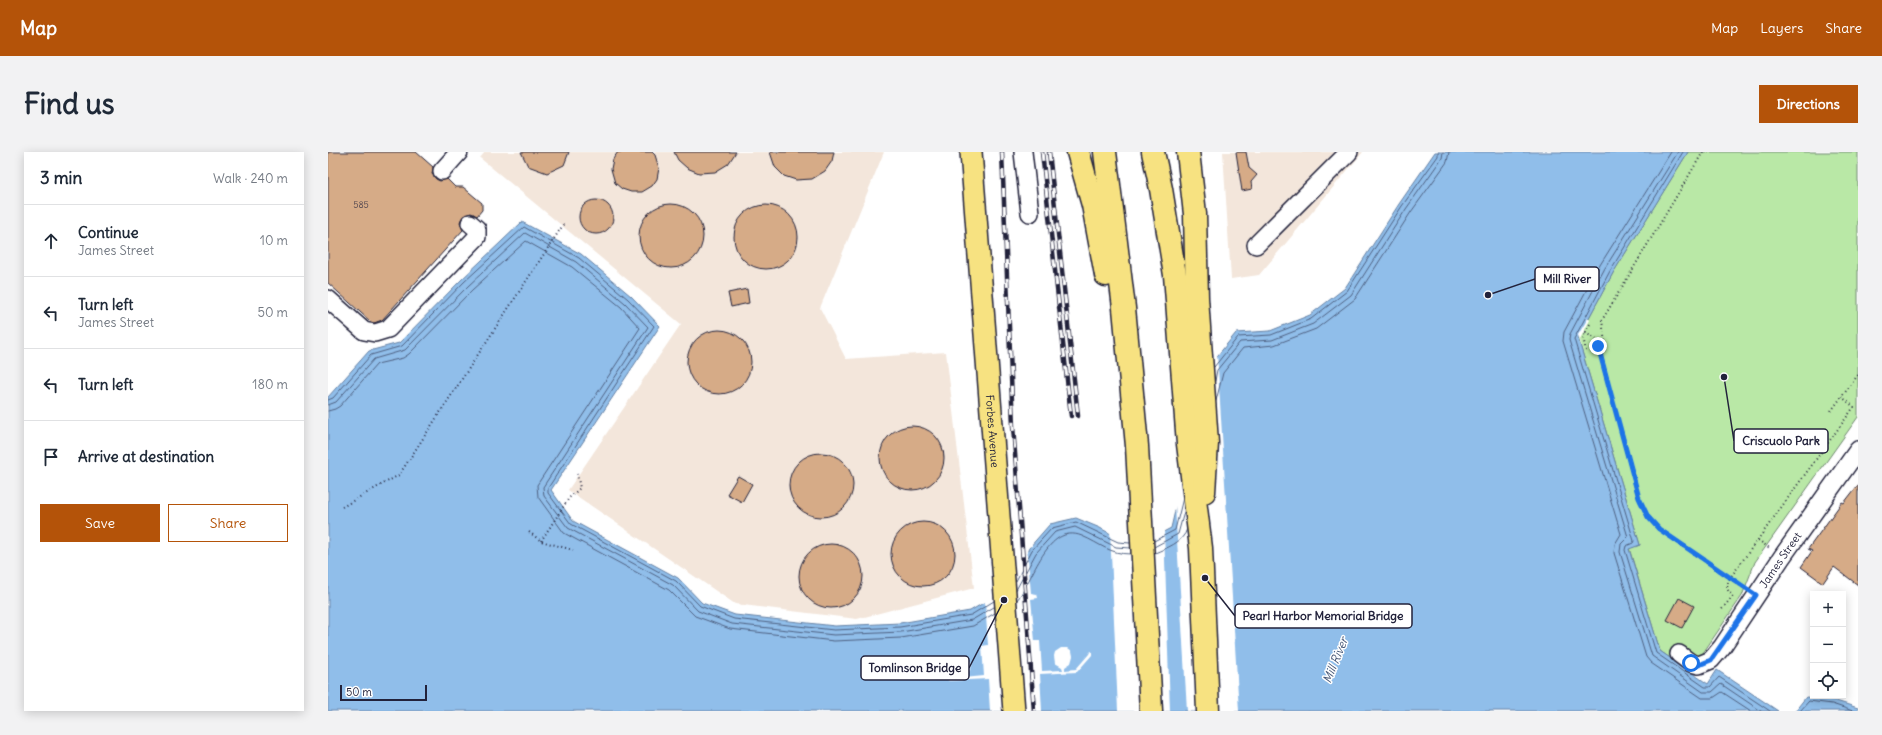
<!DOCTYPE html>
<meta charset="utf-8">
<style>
body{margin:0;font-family:Delius,sans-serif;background:#f2f2f3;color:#1f2937}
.controls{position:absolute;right:12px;bottom:12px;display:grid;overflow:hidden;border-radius:0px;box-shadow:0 2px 10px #0003}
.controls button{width:36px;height:36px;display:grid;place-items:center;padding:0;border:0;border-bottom:1px solid #e0e1e3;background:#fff;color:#1f2937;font:20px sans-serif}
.scale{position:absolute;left:12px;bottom:10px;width:87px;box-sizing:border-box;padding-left:4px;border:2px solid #22223b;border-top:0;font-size:11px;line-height:14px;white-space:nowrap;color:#22223b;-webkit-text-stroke:3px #fff;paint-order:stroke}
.stop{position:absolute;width:12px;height:12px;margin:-9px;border:3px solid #1a73e8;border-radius:50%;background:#fff}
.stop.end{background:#1a73e8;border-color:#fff;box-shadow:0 1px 4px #0008}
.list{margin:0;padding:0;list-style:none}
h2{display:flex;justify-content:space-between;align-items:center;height:52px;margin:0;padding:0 16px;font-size:17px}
h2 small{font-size:13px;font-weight:400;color:#747a83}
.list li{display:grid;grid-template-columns:26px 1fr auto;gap:12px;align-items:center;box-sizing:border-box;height:72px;padding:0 16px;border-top:1px solid #e0e1e3}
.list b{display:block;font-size:15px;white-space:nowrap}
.list p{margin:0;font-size:13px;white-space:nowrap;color:#747a83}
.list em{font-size:13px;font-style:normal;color:#747a83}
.actions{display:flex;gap:8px;padding:12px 16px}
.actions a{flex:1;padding:9px 0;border:1px solid #b45309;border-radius:0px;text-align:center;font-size:14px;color:#b45309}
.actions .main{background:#b45309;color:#fff}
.icon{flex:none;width:22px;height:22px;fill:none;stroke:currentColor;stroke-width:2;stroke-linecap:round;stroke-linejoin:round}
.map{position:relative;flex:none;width:1530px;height:559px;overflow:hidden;border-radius:0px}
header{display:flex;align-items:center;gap:24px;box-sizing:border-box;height:56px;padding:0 20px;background:#b45309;color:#fff}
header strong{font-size:19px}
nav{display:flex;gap:22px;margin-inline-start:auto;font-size:14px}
.intro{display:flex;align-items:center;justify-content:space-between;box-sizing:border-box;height:96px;padding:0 24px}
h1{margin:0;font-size:28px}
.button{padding:10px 18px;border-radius:0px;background:#b45309;color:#fff;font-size:14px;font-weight:700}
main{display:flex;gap:24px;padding:0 24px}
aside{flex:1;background:#fff;border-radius:0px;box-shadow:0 2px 10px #0003}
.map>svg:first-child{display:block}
.built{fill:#f3e6db}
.green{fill:#b9e8a6;stroke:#6e8570}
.water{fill:#90beea;stroke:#6480a4}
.pier{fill:#fff}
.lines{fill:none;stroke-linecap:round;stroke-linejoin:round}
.shore{stroke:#4e6081;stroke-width:1}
.building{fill:#d6ab87;stroke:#22223b}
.minor-casing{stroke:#22223b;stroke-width:20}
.major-casing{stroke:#22223b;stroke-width:24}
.highway-casing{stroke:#22223b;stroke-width:25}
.path{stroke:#22223b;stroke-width:2;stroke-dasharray:1 3;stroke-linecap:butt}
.minor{stroke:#fff;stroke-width:17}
.major{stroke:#f7e281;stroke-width:21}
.highway{stroke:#f7e281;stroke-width:22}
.rail-casing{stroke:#22223b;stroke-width:4.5}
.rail{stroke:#fff;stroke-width:3;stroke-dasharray:9;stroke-linecap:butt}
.route{stroke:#1a73e8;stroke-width:5}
.labels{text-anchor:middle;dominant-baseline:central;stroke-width:3;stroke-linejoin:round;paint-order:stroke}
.number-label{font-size:9px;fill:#4f444e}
.street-label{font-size:11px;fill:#22223b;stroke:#fff}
.water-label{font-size:12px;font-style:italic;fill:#485978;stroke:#fff}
.leader{fill:none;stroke:#22223b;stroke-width:1.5}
.callout-dot{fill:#22223b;stroke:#fff;stroke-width:1.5}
.callout{fill:#fff;stroke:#22223b;stroke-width:1.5}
.callout-label{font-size:12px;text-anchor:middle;font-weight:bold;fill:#22223b}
</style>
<header>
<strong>Map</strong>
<nav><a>Map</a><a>Layers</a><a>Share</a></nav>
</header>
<div class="intro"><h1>Find us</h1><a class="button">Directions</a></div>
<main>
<aside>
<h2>3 min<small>Walk · 240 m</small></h2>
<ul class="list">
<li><svg class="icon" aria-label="ahead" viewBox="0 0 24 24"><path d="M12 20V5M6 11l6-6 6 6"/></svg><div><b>Continue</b><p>James Street</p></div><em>10 m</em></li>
<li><svg class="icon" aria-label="left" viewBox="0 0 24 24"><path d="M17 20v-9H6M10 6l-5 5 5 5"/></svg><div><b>Turn left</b><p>James Street</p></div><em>50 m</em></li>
<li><svg class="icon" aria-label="left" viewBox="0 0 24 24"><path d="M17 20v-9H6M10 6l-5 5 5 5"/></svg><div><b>Turn left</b></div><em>180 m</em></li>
<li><svg class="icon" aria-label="arrive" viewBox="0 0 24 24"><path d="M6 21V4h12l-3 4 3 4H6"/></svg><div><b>Arrive at destination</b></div></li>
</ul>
<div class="actions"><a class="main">Save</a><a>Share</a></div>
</aside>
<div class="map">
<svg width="1530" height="559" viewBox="0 0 1530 559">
<rect width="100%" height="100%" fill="#fff"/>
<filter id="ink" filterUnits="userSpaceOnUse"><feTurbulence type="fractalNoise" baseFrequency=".025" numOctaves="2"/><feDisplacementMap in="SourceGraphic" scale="8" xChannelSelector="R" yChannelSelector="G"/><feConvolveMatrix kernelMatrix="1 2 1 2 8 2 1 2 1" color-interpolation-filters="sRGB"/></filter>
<g filter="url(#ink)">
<g class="built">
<path d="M157 0H556L492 156 518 207 618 200 646 436 529 467 407 452 240 338 353 172 152 6Z"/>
<path d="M895 0H1035L931 123 903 127Z"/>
</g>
<path class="green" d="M1360 0H1530V265L1427 410 1414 444 1362 520 1332 499 1301 396 1312 393 1250 186 1285 121Z"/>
<g class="water">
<path d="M1107 0H1360L1285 121 1250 186 1312 393 1301 397 1332 499 1380 532 1389 518 1450 559H0V245L41 199 71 191 133 128 194 70 253 102 303 144 332 174 223 338 245 369 350 426 374 451 407 463 507 474 572 471 642 459 679 437 701 396 722 372 748 366 772 376 792 387H822L843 376 881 214 908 181 942 179 982 163 1017 136 1071 52Z"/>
<path d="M1478 545 1505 548 1530 556V559H1467Z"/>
</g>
<g class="pier">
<path d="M1260 166 1262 168 1252 187 1256 203 1250 183Z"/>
<path d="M889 201 911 559H859L847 353 879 214Z"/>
<path d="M836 378 842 559H790L782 379 792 385H821Z"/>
<path d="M704 389V394L699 395 703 441 709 442 710 446 703 447 707 489H712L714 519 735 518 734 515 727 511 726 504 727 500 733 496H740L744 499 745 504 743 511 737 515V518L748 517 761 502 762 500 764 499V503L749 520 712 522 714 559H662L660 527 621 529 605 514 604 511H606L623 527 633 526V523L627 520 624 513 629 505H637L642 507 644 513 642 518 636 523V526L656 524 654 494 660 493 657 450 655 452H649L677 435 699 395Z"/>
</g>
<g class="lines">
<g class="shore">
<path d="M1343 0 1272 113 1236 180 1235 189 1293 382 1287 392 1286 401 1318 505 1323 511 1374 546H1385L1394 540 1423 559"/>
<path d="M1350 0 1277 116 1242 182 1241 188 1300 385 1293 392 1292 400 1324 504 1375 540H1384L1393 532 1433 559"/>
<path d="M1355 0 1282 119 1246 187 1306 389 1305 391 1298 394 1297 398 1328 501 1377 535H1382L1391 525 1442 559"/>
<path d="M886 215 910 185 943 183 983 167 1019 139 1074 54 1110 4V0"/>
<path d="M887 229 889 218 912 190 944 188 985 172 1023 143 1078 57 1114 6 1115 0"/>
<path d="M0 248 5 246 43 203 74 194 136 130 196 75 251 106 300 147 326 174 220 336V341L243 372 348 429 372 454 406 467 506 478 572 475 643 463 666 449"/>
<path d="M888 249 895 221 915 196 946 193 988 177 1027 147 1083 60 1119 10 1121 0"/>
<path d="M0 253 8 250 46 207 77 198 140 134 197 81 248 110 297 151 320 175 215 335 216 344 240 376 345 433 370 459 404 472 506 483 573 480 644 468 666 455"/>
<path d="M0 259 7 257 12 254 49 212 75 206 81 202 144 138 198 89 244 115 293 155 312 176 209 333 210 345 236 381 341 438 367 464 402 477 506 489 573 486 645 474 667 461"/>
<path d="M826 389 847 378 855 346"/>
<path d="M826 395 850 382 856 360"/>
<path d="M827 401C838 396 855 391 859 377"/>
<path d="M688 429 704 398 724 376 748 370 790 390 802 391"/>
<path d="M688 438 708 401 727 380 747 375 788 395 802 396"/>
<path d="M689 448C705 429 719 370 754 384 773 392 781 402 803 402"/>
<path d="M1472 559 1481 549 1504 552 1525 559"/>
</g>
</g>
<g class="building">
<path d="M0 0H88L105 15 104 22 108 27 112 29 119 27 127 35H135L154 51V58L149 64 143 61 135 64 132 70 135 78 54 168 46 171 43 170 0 131Z"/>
<path d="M193 0H241L236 13 219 21 200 14Z"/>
<path d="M290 0H324L327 3 331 16 329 27 324 34 314 40H303L294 37 287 31 283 17 285 7Z"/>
<path d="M346 0H408L400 12 387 20 371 21 359 16 350 8Z"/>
<path d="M442 0H506L504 9 497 19 484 27 468 28 456 24 447 15Z"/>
<path d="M908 0H918L921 16 929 23 923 30 924 37 914 39Z"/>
<circle cx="268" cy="65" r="17"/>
<circle cx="343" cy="84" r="32"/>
<circle cx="438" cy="85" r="32"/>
<path d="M419 137 421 151 403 155 400 141Z"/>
<circle cx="391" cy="210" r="32"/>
<circle cx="584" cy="306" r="32"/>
<circle cx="493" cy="333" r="32"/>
<path d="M410 324 424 332 414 350 399 342Z"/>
<path d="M1530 333V433L1506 415 1495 431 1473 415 1484 399 1480 397 1514 350 1516 351Z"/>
<circle cx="595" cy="402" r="32"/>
<circle cx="503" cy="424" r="32"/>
<path d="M1351 446 1366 454 1354 476 1339 468Z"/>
</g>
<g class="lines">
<g class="minor-casing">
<g id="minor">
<path d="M695 0 702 61"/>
<path d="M114 19 131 0"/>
<path d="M928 93 1021 0"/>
<path d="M0 147 36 179 47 181 60 177 149 85V77L142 71"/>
<path id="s1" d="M1351 502 1363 511 1371 513 1383 508 1394 495 1454 405 1530 298"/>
</g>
</g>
<g class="major-casing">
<g id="major">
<path id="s2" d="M643 0 686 559"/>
</g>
</g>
<g class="highway-casing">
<g id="highway">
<path d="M750 0 765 53 778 123"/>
<path d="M777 0 796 156 809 294 823 559"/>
<path d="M825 0 833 37 847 123 860 292 873 396 880 559"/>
<path d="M860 0 867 62 869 146 879 291 876 340"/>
</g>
</g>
<g class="path">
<path d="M1375 0 1279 160 1274 168 1277 191 1270 193 1311 346 1320 365 1331 377 1417 436"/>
<path d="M1257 181 1277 191"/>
<path d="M1258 199 1255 185 1263 170"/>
<path d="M1503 259 1530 223"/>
<path d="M14 355 71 323 237 70"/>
<path d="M201 380 213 389 245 398"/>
<path d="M1430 388 1443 397"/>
<path d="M213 389 241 346 252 336 249 322"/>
<path d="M1394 457 1405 444C1398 438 1398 434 1402 426L1526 255 1514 245"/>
</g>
<use href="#minor" class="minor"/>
<use href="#major" class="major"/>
<use href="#highway" class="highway"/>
<g class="rail-casing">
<g id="rail">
<path d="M674 0 685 274 706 559"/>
<path d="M714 0 743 264"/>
<path d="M721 0 750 264"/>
</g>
</g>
<use href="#rail" class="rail"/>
</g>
</g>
<g class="lines" filter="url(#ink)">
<path class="route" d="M1270 194 1311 346 1320 365 1331 377 1428 443 1383 508 1371 513 1363 511"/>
</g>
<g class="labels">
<g class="number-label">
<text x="33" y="52">585</text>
</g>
<g class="street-label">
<text stroke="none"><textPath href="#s2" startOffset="280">Forbes Avenue</textPath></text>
<text stroke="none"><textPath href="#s1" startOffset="158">James Street</textPath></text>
</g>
<g class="water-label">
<text transform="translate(1007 508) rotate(-68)">Mill River</text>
</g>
</g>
<path class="leader" d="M1160 143L1207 127M1396 225L1406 289M877 426L907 464M676 448L641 516"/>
<g class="callout-dot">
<circle cx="1160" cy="143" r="4"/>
<circle cx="1396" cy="225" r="4"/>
<circle cx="877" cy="426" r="4"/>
<circle cx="676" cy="448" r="4"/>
</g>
<g class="callout">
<rect x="1207" y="115" width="64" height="24" rx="4"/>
<rect x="1406" y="277" width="94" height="24" rx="4"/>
<rect x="907" y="452" width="177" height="24" rx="4"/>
<rect x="533" y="504" width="108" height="24" rx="4"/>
</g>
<g class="callout-label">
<text x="1239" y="131">Mill River</text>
<text x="1453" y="293">Criscuolo Park</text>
<text x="995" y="468">Pearl Harbor Memorial Bridge</text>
<text x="587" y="520">Tomlinson Bridge</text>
</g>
</svg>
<div class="controls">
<button>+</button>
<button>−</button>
<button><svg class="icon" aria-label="locate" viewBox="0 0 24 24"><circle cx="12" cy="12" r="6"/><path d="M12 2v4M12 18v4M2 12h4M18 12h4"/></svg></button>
</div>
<div class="scale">50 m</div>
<div class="stop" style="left:1363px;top:511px"></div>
<div class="stop end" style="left:1270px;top:194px"></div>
</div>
</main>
